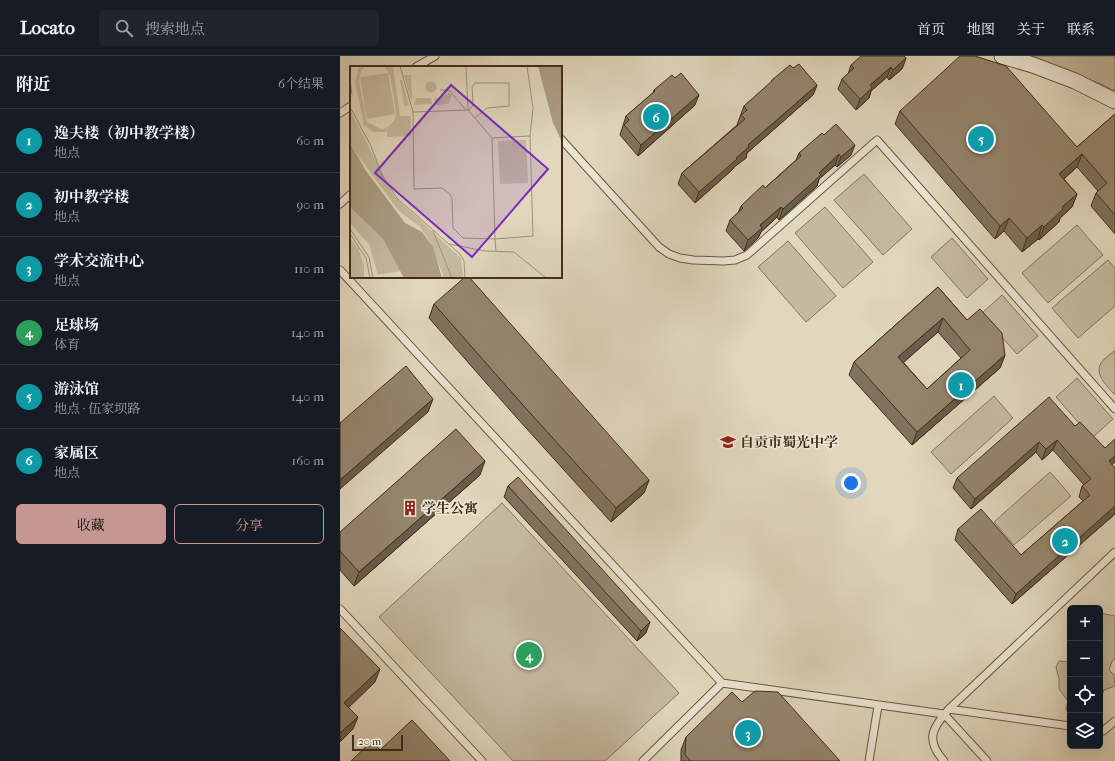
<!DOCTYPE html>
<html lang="zh">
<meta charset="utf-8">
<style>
body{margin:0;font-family:"IM FELL French Canon","Noto Serif SC",serif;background:#20242c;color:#f1f3f6}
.controls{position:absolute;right:12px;bottom:12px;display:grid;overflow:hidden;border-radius:6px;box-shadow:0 4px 16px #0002}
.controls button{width:36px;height:36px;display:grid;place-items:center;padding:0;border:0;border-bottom:1px solid #363941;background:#171b24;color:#f1f3f6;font:20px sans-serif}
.scale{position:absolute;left:12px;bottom:10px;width:51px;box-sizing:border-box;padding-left:4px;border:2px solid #432d18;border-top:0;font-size:11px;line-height:14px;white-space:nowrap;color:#432d18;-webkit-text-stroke:3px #ebe5d3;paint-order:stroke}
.you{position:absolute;left:511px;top:427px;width:14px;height:14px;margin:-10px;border:3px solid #fff;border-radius:50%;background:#1a73e8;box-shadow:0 0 0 6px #1a73e833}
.badge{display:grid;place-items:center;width:26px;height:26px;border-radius:50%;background:#c59692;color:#fff;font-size:13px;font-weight:700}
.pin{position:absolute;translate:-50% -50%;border:2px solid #fff;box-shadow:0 1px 4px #0006}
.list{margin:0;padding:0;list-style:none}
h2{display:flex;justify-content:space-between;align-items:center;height:52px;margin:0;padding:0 16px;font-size:17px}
h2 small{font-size:13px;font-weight:400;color:#9ea1a6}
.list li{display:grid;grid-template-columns:26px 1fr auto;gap:12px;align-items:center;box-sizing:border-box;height:64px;padding:0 16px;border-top:1px solid #363941}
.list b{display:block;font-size:15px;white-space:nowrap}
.list p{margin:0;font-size:13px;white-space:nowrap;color:#9ea1a6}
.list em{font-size:13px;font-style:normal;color:#9ea1a6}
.actions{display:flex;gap:8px;padding:12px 16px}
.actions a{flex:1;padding:9px 0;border:1px solid #c59692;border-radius:6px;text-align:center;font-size:14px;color:#c59692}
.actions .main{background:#c59692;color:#111}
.icon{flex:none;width:22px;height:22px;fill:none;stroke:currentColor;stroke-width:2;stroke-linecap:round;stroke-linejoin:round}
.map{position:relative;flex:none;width:775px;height:705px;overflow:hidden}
header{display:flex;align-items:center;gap:24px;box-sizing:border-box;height:56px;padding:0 20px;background:#171b24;border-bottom:1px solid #363941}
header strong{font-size:19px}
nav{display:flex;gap:22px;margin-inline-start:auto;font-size:14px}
.search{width:280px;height:36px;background:#20242c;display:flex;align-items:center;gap:10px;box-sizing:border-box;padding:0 14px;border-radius:6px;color:#9ea1a6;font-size:15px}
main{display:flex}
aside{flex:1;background:#171b24}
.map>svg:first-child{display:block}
.green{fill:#c5baa0;stroke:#84745c}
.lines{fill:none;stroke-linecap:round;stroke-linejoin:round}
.lane-casing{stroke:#6a5841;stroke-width:9}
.street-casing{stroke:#6a5841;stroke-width:17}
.lane{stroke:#ebe5d3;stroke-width:7}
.street{stroke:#ebe5d3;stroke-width:15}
.wall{fill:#80725e;stroke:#432d18;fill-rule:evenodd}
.shaded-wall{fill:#685d4c;stroke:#432d18}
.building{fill:#95856d;stroke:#432d18;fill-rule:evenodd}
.labels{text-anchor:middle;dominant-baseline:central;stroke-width:3.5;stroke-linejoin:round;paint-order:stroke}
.poi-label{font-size:14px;font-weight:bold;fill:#432d18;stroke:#ebe5d3;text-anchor:start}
.inset-road{fill:none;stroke:#a1937a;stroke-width:1}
.view{fill:#7b2cbf;fill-opacity:0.15;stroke:#7b2cbf;stroke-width:2}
.inset-edge{fill:none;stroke:#432d18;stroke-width:2}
</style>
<header>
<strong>Locato</strong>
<div class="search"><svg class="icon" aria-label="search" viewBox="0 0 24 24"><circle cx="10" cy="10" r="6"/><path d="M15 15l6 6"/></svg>搜索地点</div>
<nav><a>首页</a><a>地图</a><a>关于</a><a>联系</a></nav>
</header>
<main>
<aside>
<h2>附近<small>6个结果</small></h2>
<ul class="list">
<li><span class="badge" style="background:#0f9aa8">1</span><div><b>逸夫楼（初中教学楼）</b><p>地点</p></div><em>60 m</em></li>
<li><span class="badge" style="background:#0f9aa8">2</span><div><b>初中教学楼</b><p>地点</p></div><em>90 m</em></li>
<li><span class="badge" style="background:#0f9aa8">3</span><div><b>学术交流中心</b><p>地点</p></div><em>110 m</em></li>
<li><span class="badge" style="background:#2e9e5b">4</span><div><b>足球场</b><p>体育</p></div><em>140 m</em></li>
<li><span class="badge" style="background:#0f9aa8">5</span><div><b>游泳馆</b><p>地点 · 伍家坝路</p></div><em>140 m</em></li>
<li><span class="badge" style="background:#0f9aa8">6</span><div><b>家属区</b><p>地点</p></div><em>160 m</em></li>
</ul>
<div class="actions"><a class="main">收藏</a><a>分享</a></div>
</aside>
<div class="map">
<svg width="775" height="705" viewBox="0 0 775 705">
<rect width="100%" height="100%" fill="#e0d7bc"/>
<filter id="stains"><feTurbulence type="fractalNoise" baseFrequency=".005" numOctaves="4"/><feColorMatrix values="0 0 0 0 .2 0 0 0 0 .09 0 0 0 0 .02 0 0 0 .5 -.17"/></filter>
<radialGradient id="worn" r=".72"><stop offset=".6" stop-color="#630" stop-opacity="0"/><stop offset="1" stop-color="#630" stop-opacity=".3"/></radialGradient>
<g class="green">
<path d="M685 0H775V35L761 28Z"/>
<path d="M524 118 572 173 543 199 494 144Z"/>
<path d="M485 151 533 206 503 232 455 177Z"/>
<path d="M737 169 763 199 708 247 682 217Z"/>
<path d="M612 182 648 223 627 242 591 201Z"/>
<path d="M448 185 496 240 466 266 418 211Z"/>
<path d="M768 204 775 212V250L738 282 712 252Z"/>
<path d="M662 239 698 280 677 298 641 258Z"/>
<path d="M775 294V339C768 331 754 319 761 307 764 302 771 298 775 294Z"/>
<path d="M737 322 773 363 752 382 716 341Z"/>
<path d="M654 340 673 362 611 418 591 396Z"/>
<path d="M710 416 731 440 674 489 654 466Z"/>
<path d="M162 447 339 637 265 705H173L39 561Z"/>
<path d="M760 556 765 558 775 560V603L772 605 769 614 774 619 775 630 764 634 760 645Z"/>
<path d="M719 605 729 606 730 605V660L726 653 728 645 719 633V623L716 611Z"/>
</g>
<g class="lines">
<g class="lane-casing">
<g id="lane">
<path d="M76 11 95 0"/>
<path d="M0 57 11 50"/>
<path d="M221 83 319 191 329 198 340 202 353 204 384 205 395 204 407 199 537 84 775 353"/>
<path d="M0 148 11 138"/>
<path d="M0 214 382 627 604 658 647 705"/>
<path d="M0 553 142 705"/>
<path d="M609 653 730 670"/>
<path d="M760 675H763L775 665"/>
<path d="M303 705 382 627"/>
<path d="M529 705 538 650"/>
<path d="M604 705C585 684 592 672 609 653L775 496"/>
</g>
</g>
<g class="street-casing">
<path id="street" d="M662 0 693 9 735 25 775 45"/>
</g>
<use href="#lane" class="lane"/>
<use href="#street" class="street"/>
</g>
<g class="wall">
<path d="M566 2 562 13 549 24 547 21 531 35 529 42 516 54 498 33 502 23 508 18 511 9Z"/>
<path d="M453 12 477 29 473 39 407 97 406 102 394 111 393 113 355 147 338 128 342 117 397 69 404 50 431 27 432 24Z"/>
<path d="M314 34 355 49 298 100 280 79 286 60 313 37Z"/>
<path d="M560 55 737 91 775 58V178L751 150 756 137 758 135 737 111 724 123 737 138 732 151 720 162 719 166 699 184 698 183 682 196 664 175 655 183 555 68Z"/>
<path d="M484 79 511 99 497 111 495 109 479 123 477 130 439 164 437 161 421 176 418 182 404 195 386 175 390 164 398 157 401 150 425 132 456 104 459 97Z"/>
<path d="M598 231 627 264 665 299 660 312 572 389 509 319 514 306ZM598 276 621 302 587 333 563 306Z"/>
<path d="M94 248 309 424 304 437 271 466 177 362 89 262Z"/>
<path d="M735 370 775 412V458L672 548 615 484 618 473 681 499 743 445 739 441 742 430 744 429 713 394 702 404 696 396 631 453 613 432 617 422Z"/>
<path d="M140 419 14 530 0 514V476Z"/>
<path d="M168 430 306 577 297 585 164 441Z"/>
<path d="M402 646 500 705H341V694L346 681Z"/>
</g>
<g class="shaded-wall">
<path d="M566 2 562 13 549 24 553 14Z"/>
<path d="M551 11 547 21 531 35 529 42 516 54 520 43 530 29Z"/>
<path d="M477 29 473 39 407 97 406 102 394 111 393 113 355 147 359 136 396 102 408 89Z"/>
<path d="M359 39 355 49 298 100 301 89Z"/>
<path d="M515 89 511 99 497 111 501 101Z"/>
<path d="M499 98 495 109 479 123 477 130 439 164 443 153 479 117Z"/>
<path d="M742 98 737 111 714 131 719 118Z"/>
<path d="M737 138 732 151 720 162 719 166 699 184 704 171 722 151Z"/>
<path d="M441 151 437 161 421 176 418 182 404 195 408 184 420 169Z"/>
<path d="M669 162 664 175 655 183 660 170Z"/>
<path d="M702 169 698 183 682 196 687 182Z"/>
<path d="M603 262 598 276 554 315 558 301Z"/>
<path d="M665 299 660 312 572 389 577 376Z"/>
<path d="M93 343 88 356 0 433V424Z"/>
<path d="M717 384 713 394 702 404 706 393Z"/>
<path d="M699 386 696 396 631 453 635 443Z"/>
<path d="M775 400V406L765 416 769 405Z"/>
<path d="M145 405 140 419 14 530 19 516Z"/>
<path d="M309 424 304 437 271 466 276 452Z"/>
<path d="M775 450V458L672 548 676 538Z"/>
<path d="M310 566 306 577 297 585 301 575Z"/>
<path d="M40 613 35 626 0 660 4 647Z"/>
<path d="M18 661 13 673 0 686V677Z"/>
</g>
<g class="building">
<path d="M521 0H564L566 2 553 14 551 11 530 29 532 32 520 43 502 23 514 12 511 9Z"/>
<path d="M620 0H635L666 10 737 91 775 58V159L756 137 767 127 742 98 719 118 737 138 722 151 723 153 704 171 702 169 687 182 669 162 660 170 560 55Z"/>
<path d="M459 8 477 29 408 89 409 91 396 102 397 103 359 136 342 117 405 63 401 59 407 54 404 50 432 25V24L450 9 453 12Z"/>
<path d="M341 17 359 39 301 89 284 69 289 64 286 60 315 35 314 34 332 19 335 22Z"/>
<path d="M496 68 515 89 501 101 499 98 479 117 481 119 443 153 441 151 420 169 422 172 408 184 390 164 403 152 401 150 423 129 425 132 461 100 459 97 482 77 484 79Z"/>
<path d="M125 221H129L309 424 276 452 182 348 94 248Z"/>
<path d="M598 231 627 264 640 253 662 277 665 299 577 376 514 306ZM603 262 630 294 587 333 558 301Z"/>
<path d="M66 310 93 343 0 424V367Z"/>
<path d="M709 341 735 370 740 366 765 392 775 383V400L769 405 775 412V450L676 538 618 473 641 453 681 499 750 439 742 430 751 423 717 384 706 393 699 386 635 443 617 422Z"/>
<path d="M116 373 145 405 19 516 0 495V476Z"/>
<path d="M178 421 310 566 301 575 168 430Z"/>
<path d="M0 572 40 613 4 647 18 661 0 677Z"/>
<path d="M415 635 438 636 500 705H351L345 699 346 681 392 636 402 646Z"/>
<path d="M72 664 110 705H11L32 685 40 694Z"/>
</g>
<defs>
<g id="school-bare" transform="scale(1.2)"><path d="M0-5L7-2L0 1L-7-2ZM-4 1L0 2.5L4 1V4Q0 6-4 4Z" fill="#8f2418" stroke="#ebe5d3" stroke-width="2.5" paint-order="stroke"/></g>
<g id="building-bare" transform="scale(1.2)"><path d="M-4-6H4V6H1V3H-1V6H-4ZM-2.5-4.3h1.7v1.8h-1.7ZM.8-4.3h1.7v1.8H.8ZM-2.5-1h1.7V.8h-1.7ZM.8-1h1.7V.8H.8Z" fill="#8f2418" stroke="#ebe5d3" stroke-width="2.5" paint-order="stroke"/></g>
</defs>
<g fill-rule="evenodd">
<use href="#school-bare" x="388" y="386"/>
<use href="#building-bare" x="70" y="452"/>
</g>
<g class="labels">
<g class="poi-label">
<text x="400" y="386">自贡市蜀光中学</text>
<text x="82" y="452">学生公寓</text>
</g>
</g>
<g transform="translate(10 10)">
<rect width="212" height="212" fill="#e0d7bc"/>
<path d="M9 0H16L11 5 9 15 17 56 31 63 38 61 45 53 46 45 40 9 34 0H43L50 50H61V70L37 71V66H23L14 59 5 16ZM38 7 45 48 17 53 10 11ZM54 9H61L62 34H61ZM50 14H52L59 40H54ZM75.5 21a5.5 5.5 0 1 1 11 0a5.5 5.5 0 1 1-11 0ZM99 27 102 29 99 37 87 40 84 32H91ZM66 32H81L82 38 64 39ZM0 44 44 130 111 192 113 212H94L80 176 70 161 49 145 4 84 0 76ZM176 74 178 117 150 118 148 75ZM0 141 33 173 51 205 28 209 19 178 0 157ZM0 172 8 182 14 199V212H0Z" fill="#c5baa0"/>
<path d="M188 0H212V76L203 57ZM0 77 16 105 55 157 72 166 83 181 92 212H54L33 173 0 141Z" fill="#ab9d84"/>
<path class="inset-road" d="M50 0 63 46 64 123 92 122 100 128 102 133 103 162 113 172 145 173 142 72 118 44 116 0M0 14 2 29M90 24H99L116 44M0 41 21 80 32 109 47 132 110 188 114 195 115 212M63 46 119 44 123 39 122 21 125 17H159V40L137 42 125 52M142 72 180 70M0 163 19 191 23 212M83 165 102 212M0 168 16 192 20 212M99 178 135 185 164 186 196 212M146 185 145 173 183 170 180 70 183 42 177 0"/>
<path class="view" d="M101 19 198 103 122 191 25 107Z"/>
<rect width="212" height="212" class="inset-edge"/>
</g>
<rect width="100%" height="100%" filter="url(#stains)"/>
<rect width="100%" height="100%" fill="url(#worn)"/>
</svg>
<div class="controls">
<button>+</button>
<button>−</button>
<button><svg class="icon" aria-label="locate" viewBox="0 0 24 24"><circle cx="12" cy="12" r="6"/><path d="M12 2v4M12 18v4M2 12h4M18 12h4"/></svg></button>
<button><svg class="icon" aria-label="layers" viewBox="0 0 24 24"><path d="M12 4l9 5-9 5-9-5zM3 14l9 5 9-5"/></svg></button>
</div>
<div class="scale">20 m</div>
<div class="you"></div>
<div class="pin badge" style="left:621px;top:329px;background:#0f9aa8">1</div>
<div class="pin badge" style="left:725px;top:485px;background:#0f9aa8">2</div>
<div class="pin badge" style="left:408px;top:677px;background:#0f9aa8">3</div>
<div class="pin badge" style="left:189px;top:599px;background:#2e9e5b">4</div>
<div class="pin badge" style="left:641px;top:83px;background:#0f9aa8">5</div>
<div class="pin badge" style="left:316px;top:61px;background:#0f9aa8">6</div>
</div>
</main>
